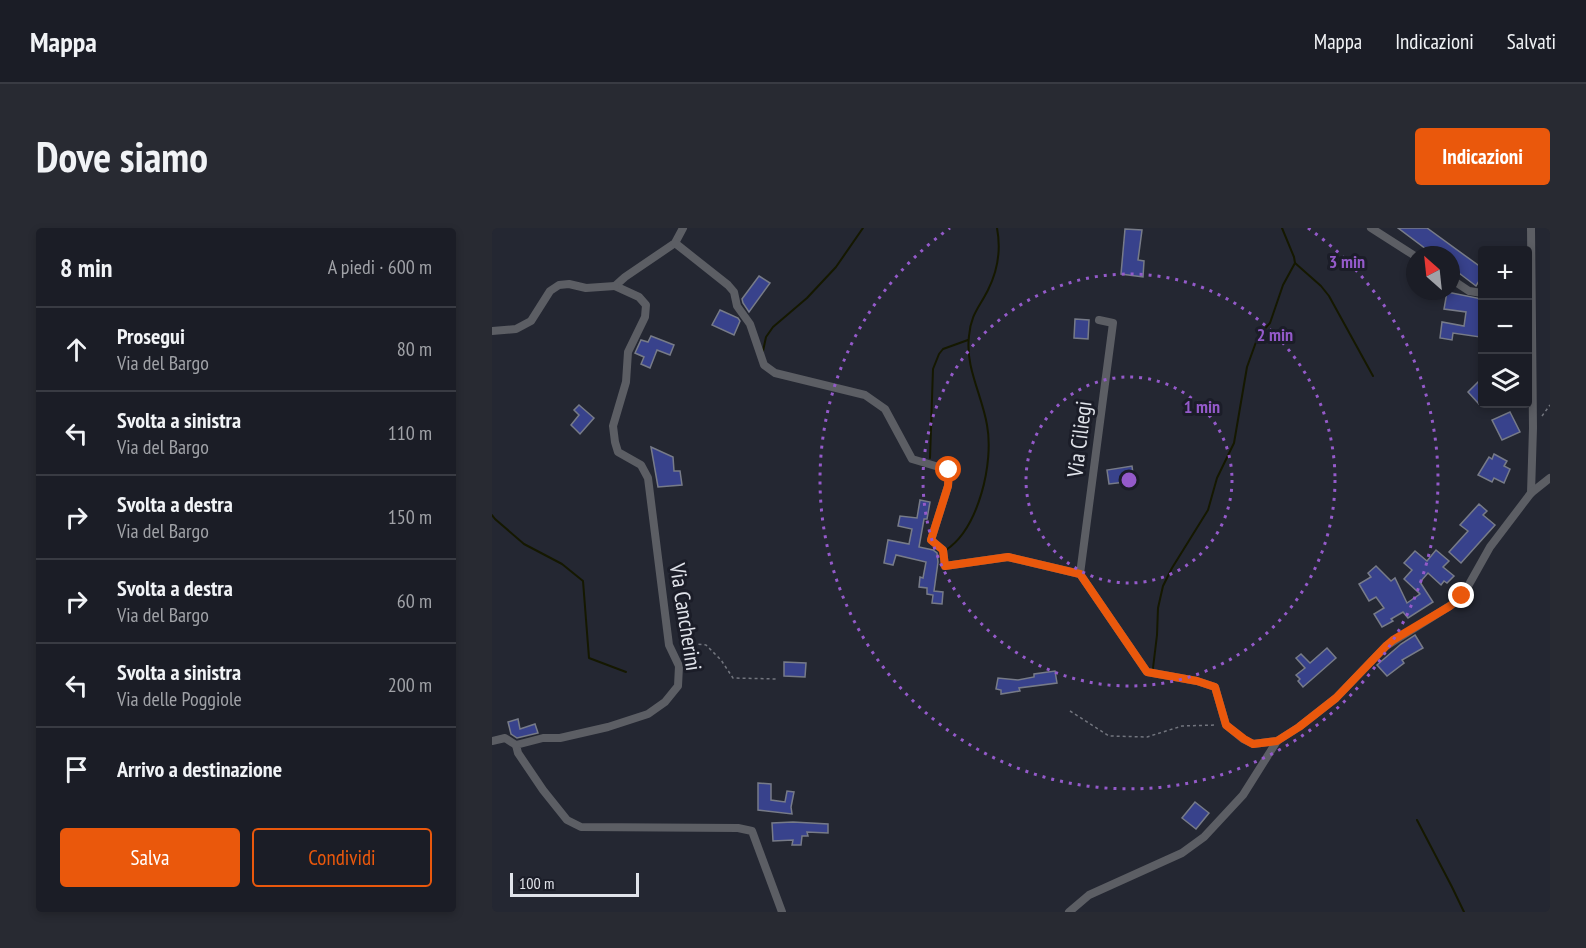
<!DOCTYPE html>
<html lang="it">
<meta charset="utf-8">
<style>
body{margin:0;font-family:"PT Sans Narrow",sans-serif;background:#282a32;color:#f1f3f6}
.controls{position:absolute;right:18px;top:18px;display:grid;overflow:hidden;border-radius:6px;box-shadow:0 3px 9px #0003}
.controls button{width:54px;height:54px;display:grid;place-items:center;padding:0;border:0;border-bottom:2px solid #393b43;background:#1b1d26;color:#f1f3f6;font:30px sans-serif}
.compass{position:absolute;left:914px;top:18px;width:54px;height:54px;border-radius:50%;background:#1b1d26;box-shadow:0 3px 9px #0003;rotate:333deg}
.scale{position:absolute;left:18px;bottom:15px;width:129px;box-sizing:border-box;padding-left:6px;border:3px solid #e0e3ea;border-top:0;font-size:16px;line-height:21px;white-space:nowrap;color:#e0e3ea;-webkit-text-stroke:4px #1b1d28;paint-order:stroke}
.stop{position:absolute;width:18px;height:18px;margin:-14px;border:4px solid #ea580c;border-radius:50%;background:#fff}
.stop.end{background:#ea580c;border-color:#fff;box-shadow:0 2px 6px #0008}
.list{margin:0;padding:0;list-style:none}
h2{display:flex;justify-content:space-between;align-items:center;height:78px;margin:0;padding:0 24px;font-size:26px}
h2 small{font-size:20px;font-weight:400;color:#a0a2a7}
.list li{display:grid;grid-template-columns:39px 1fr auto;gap:18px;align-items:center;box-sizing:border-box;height:84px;padding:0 24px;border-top:2px solid #393b43}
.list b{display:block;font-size:22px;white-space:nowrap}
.list p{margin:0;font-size:20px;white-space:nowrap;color:#a0a2a7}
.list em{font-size:20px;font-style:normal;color:#a0a2a7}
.actions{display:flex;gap:12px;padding:18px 24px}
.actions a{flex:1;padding:14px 0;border:2px solid #ea580c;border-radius:6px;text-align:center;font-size:21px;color:#ea580c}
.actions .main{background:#ea580c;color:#fff}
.icon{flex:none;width:33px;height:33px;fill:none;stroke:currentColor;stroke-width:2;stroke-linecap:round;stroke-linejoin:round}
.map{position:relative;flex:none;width:1058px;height:684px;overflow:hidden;border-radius:6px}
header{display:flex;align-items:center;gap:36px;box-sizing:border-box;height:84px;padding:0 30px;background:#1b1d26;border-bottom:2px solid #393b43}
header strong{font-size:28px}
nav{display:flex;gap:33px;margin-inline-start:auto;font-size:21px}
.intro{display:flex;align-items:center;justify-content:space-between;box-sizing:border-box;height:144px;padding:0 36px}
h1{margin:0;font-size:42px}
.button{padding:15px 27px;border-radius:6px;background:#ea580c;color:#fff;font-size:21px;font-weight:700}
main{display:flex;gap:36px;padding:0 36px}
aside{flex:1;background:#1b1d26;border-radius:6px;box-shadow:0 3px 9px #0003}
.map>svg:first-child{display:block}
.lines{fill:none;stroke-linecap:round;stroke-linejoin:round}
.stream{stroke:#151800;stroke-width:2}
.building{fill:#38428c;stroke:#777b88;stroke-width:1.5}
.path{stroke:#72757e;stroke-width:1.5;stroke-dasharray:3 3;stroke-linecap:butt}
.minor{stroke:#5c5e64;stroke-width:8}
.route{stroke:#ea580c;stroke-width:8}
.ring{fill:none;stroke:#945aca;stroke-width:3;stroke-dasharray:3 6}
.labels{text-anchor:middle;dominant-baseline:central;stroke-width:6;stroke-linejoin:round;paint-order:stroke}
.street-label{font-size:22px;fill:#e0e3ea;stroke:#1b1d28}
.centre{fill:#945aca;stroke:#1b1d28;stroke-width:3}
.ring-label{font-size:18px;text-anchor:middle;font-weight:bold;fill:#945aca;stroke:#1b1d28;stroke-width:6;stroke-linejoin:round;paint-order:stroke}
</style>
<header>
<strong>Mappa</strong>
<nav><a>Mappa</a><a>Indicazioni</a><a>Salvati</a></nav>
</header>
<div class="intro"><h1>Dove siamo</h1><a class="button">Indicazioni</a></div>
<main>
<aside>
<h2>8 min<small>A piedi · 600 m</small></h2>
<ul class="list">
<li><svg class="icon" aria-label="ahead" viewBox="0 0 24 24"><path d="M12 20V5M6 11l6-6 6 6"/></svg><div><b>Prosegui</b><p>Via del Bargo</p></div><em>80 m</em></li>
<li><svg class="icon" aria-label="left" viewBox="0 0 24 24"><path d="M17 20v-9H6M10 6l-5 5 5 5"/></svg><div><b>Svolta a sinistra</b><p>Via del Bargo</p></div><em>110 m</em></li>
<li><svg class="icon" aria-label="right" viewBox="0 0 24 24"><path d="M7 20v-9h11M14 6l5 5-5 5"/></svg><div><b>Svolta a destra</b><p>Via del Bargo</p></div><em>150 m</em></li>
<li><svg class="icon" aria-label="right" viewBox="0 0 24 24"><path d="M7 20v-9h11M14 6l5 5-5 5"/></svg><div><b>Svolta a destra</b><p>Via del Bargo</p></div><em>60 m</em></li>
<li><svg class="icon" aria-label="left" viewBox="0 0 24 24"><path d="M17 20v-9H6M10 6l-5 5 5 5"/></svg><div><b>Svolta a sinistra</b><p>Via delle Poggiole</p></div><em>200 m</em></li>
<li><svg class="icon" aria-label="arrive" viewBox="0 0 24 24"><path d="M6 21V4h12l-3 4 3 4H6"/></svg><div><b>Arrivo a destinazione</b></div></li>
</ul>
<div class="actions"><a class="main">Salva</a><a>Condividi</a></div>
</aside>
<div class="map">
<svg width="1058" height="684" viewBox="0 0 1058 684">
<rect width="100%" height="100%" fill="#242732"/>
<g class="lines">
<g class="stream">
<path d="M790 0 802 29 803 35 829 58 837 68 881 148"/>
<path d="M271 123 274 109 281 99 315 70 344 39 371 0"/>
<path d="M438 230 441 141 447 126 451 121 476 112"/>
<path d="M0 287 3 291 32 316 70 336 91 353 97 430 134 444"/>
<path d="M454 322C487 300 502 234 495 197 490 167 473 139 477 108 479 86 487 80 496 62 506 42 509 21 505 0"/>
<path d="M661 440 665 407 666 380 671 358 680 340 716 282 725 250 742 215 755 139 764 114 769 105 778 95 791 57 803 35"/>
<path d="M925 592 960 659 972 684"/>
</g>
</g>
<g class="building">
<path d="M906 0H935L990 40V48L984 58 959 39V27H942Z"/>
<path d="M633 1 650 2 646 32 652 33 651 49 629 46Z"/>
<path d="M267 48 278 55 257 84 251 75 250 71Z"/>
<path d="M955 64 990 71V94L988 109 961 105 960 112 948 110 950 94 972 98 974 84 952 81Z"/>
<path d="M228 82 246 90 248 93 242 107 220 97Z"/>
<path d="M583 91 597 92 596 111 582 110Z"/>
<path d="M159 108 182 117 178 127 165 122 158 140 149 136 152 129 143 125 149 112 156 114Z"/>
<path d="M990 150V172L987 176 976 164Z"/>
<path d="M87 177 102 190 88 206 79 197 87 187 82 182Z"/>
<path d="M1018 184 1028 204 1010 212 1000 192Z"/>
<path d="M159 219 181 229 182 243H188L190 257 166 259Z"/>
<path d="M1002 226 1015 233 1012 238 1018 241 1012 255 1002 250 1000 254 986 247 997 229 1000 231Z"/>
<path d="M640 238 642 253 617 256 615 242Z"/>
<path d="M428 272 438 274 435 291H432L427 319 441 322 445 325 446 334 442 363 451 364 450 376 440 375 441 367 435 366V360L427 359 428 349 431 350 434 334 404 327 401 337 392 335 396 312 417 316 420 301 406 298 408 288 425 290Z"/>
<path d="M987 276 995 283 991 287 1003 297 969 335 957 324 976 303 968 297Z"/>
<path d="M944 322 957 333 951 339 962 348 955 355 952 353 949 357 936 345 928 354 941 374 916 390 911 384 899 391 901 393 890 399 882 386 892 380 884 369 877 373 867 356 879 349 876 345 884 338 899 353 903 350 915 375 928 366 912 351 920 342 912 335 923 323 935 333Z"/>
<path d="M923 407 931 420 910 432 912 435 895 448 885 437 909 416Z"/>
<path d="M835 420 844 430 811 459 806 453 808 451 804 447 813 440 804 430 809 426 818 435Z"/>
<path d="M292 434 314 435 313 449 292 448Z"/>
<path d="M563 443 565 455 527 460 528 463 509 466V462L504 461 506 450 526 452 542 449V446Z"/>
<path d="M26 491 28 501 43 496 46 505 25 510 19 506 16 494Z"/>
<path d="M266 555 279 556V572L293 574 295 563 302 564 299 579 300 586 266 582Z"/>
<path d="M703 574 717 585 704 601 690 590Z"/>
<path d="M301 594 336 596V605L315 604 316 608H310L309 617H300L301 612 281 613 280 595Z"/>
</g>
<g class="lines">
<g class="path">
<path d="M1050 188 1058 177"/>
<path d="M189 420 204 416 214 417 229 432 241 450 286 451"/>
<path d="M578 483 617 508 655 509 690 498 724 497"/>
</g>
<g class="minor">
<path d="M191 0 183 15 133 49 123 58 147 69 154 77 153 89 136 124 134 154 121 198 123 214 126 224 149 237 156 250 177 417 187 438 186 458 173 474 156 486 116 499 68 510H51L24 517 26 525 51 562 75 592 89 599 246 600 260 603 290 684"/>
<path d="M879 0 923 28"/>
<path d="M1039 0 1041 200 1039 265"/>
<path d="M183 15 236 57 242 64 245 78 258 96 272 137 283 145 373 167 393 181 420 231 457 242 456 258 439 312 451 322 453 338 516 329 588 346 655 444 705 453 723 459 734 497 751 511 761 516 785 513"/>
<path d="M959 51 977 63 990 65"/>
<path d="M0 103 24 101 39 93 58 63 67 57 77 56 94 60 123 58"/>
<path d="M588 346 621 95 607 92"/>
<path d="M0 513 13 510 24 517"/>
<path d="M577 684 597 667 690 625 712 609 751 567 785 513 807 499 844 470 894 418 964 374 975 360 998 319 1039 265 1058 250"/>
</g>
</g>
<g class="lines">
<path class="route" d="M457 242 456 258 439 312 451 322 453 338 516 329 588 346 655 444 705 453 723 459 734 497 752 511 761 516 785 513 807 499 844 470 894 418 901 412 958 378 970 368"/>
</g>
<g class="ring">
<circle cx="637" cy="252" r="103"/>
<circle cx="637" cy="252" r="206"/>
<path d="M816 0A309 309 0 1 1 458 0"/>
</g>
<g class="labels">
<g class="street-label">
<text transform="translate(587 211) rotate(-83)">Via Ciliegi</text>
<text transform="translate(194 389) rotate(81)">Via Cancherini</text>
</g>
</g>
<circle cx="637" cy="252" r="9" class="centre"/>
<g class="ring-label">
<text x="855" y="40">3 min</text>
<text x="783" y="113">2 min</text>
<text x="710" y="185">1 min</text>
</g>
</svg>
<div class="controls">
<button>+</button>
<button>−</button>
<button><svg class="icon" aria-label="layers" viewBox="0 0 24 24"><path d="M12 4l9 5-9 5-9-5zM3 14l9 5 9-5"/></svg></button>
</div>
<svg class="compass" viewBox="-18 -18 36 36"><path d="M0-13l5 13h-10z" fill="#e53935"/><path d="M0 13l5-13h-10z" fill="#a0a2a7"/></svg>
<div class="scale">100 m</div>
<div class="stop" style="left:457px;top:242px"></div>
<div class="stop end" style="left:970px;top:368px"></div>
</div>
</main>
